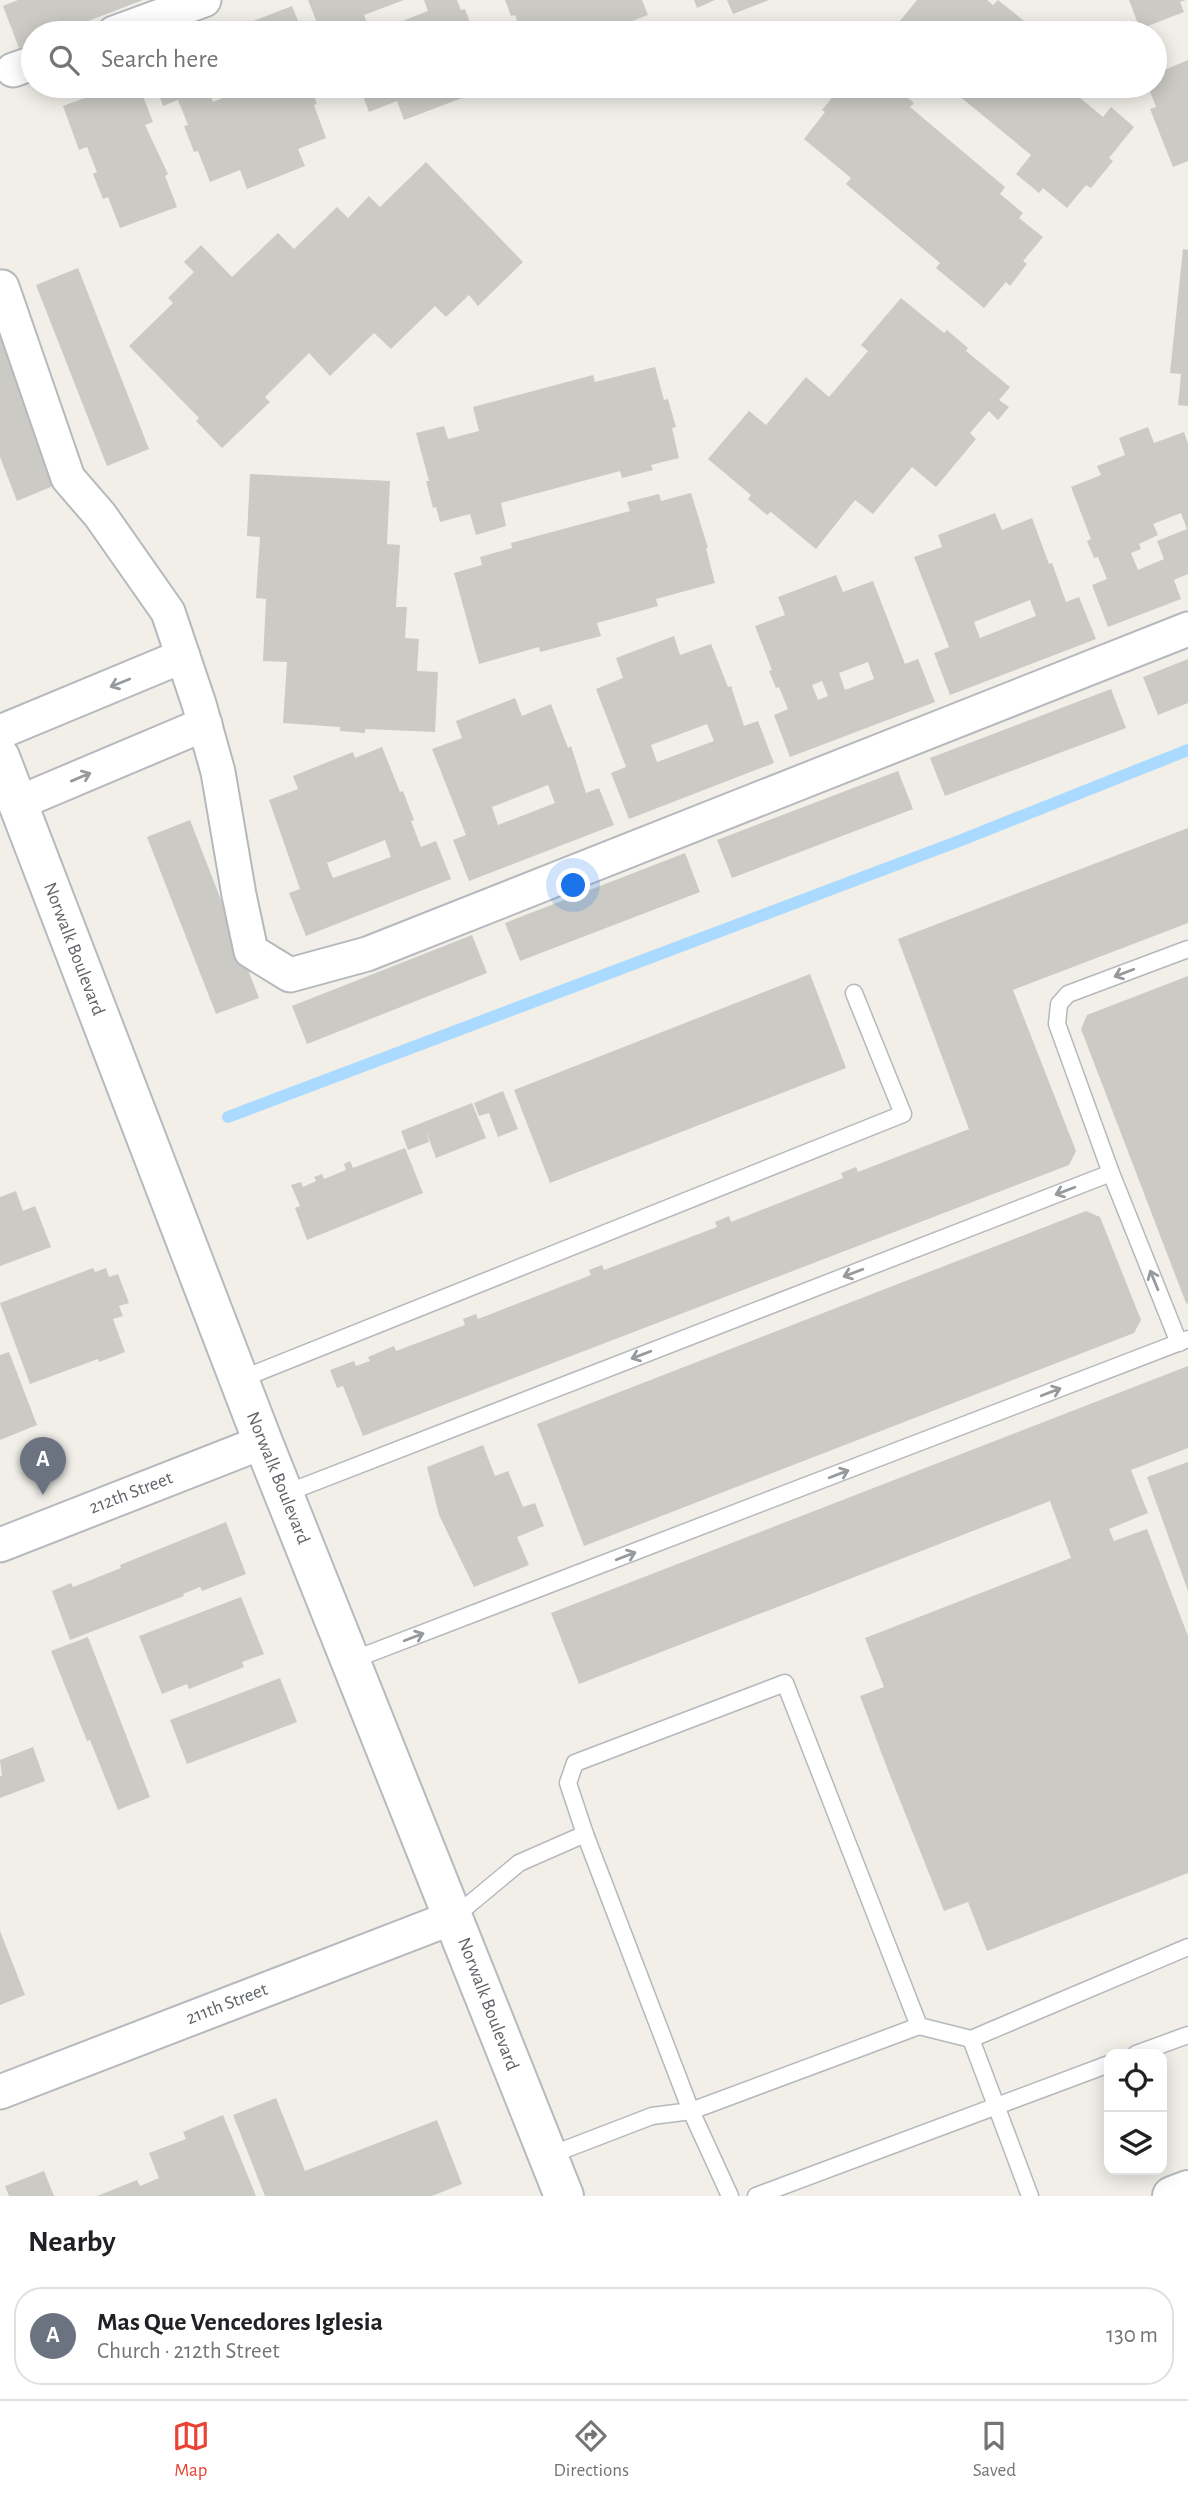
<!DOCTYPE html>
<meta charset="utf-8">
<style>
body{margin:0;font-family:"Alegreya Sans",sans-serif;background:#f2f2f2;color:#202124}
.controls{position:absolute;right:21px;bottom:21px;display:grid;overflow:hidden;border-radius:14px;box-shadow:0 4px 18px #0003}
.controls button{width:63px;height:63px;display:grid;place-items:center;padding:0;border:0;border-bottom:2px solid #e0e0e0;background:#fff;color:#202124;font:35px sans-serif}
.you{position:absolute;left:574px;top:886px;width:24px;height:24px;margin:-18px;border:5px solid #fff;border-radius:50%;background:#1a73e8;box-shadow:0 0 0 10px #1a73e833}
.badge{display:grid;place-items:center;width:46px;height:46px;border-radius:50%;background:#ea4335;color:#fff;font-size:23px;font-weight:700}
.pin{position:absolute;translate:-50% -58px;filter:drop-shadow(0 2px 4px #0008)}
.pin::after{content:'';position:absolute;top:37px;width:24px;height:21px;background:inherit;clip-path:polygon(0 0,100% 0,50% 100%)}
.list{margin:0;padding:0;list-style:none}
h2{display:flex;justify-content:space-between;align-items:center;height:91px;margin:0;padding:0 28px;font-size:30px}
h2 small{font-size:23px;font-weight:400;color:#757577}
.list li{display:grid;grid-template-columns:46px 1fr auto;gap:21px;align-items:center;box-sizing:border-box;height:98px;margin:0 14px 14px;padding:0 14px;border:2px solid #e0e0e0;border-radius:28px}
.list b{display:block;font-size:26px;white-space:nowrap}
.list p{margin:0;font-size:23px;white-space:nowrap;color:#757577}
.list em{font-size:23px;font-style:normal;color:#757577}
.icon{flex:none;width:38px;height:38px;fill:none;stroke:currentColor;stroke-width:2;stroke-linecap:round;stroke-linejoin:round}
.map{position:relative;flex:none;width:1188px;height:2196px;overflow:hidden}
.search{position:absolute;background:#fff;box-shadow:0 4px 18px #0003;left:21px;right:21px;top:21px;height:77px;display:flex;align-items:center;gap:18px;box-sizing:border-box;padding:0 24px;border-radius:38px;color:#757577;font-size:26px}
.sheet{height:203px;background:#fff}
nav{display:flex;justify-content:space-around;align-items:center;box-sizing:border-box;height:98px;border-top:2px solid #e0e0e0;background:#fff;font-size:19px;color:#757577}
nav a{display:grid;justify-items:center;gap:4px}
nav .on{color:#ea4335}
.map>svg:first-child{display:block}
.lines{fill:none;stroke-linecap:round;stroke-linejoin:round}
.stream{stroke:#aadaff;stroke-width:12}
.building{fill:#cccac5;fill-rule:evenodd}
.service-casing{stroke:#b5b8bc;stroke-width:19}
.minor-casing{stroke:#b5b8bc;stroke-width:37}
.secondary-casing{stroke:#b6babf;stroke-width:42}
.service{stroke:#fff;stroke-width:16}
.minor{stroke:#fff;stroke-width:33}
.secondary{stroke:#fff;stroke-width:38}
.oneway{stroke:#979a9d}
.labels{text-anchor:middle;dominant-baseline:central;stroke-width:7;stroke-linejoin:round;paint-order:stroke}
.street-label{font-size:19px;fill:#5f6368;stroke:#fff}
</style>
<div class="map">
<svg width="1188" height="2196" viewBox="0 0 1188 2196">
<rect width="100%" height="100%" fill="#f1efe8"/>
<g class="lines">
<path class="stream" d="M228 1117 959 841 1188 750"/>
</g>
<g class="building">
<path d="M18 0H143L57 33H33V42L19 48 3 6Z"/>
<path d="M308 0H404L364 15 371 33H337L336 30 321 33Z"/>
<path d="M424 0H457L461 10 465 9 474 33H372L428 11Z"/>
<path d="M505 0H642L648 15 619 26 622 33H522L515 15 511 16Z"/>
<path d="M694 0H715L697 8Z"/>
<path d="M727 0H769L733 14Z"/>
<path d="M917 0H987L993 5 998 0 1039 33H890Z"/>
<path d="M1129 0H1186L1180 2 1184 12 1140 29Z"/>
<path d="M292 6 303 33H223Z"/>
<path d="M1188 60V161L1173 167 1150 109 1156 107 1148 86H1155V74Z"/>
<path d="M117 86H139L153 122 145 125 168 174 165 176 177 207 120 228 108 197 103 199 93 174 97 172 87 147 79 150 63 106Z"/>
<path d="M156 86H206L213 102 253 86H310L317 104 314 105 326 138 298 149 305 166 247 189 240 170 210 182 198 151 194 152 184 126 188 125 178 100 163 106Z"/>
<path d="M359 86H457L462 98 404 120 397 101 369 112Z"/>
<path d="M847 86H894L914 103 910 107 1005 187 1000 194 1023 213 1019 218 1043 237 1023 261 1027 264 1010 286 1006 282 984 308 936 268 940 263 846 184 851 178 804 139 825 112 822 110 840 88 843 90Z"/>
<path d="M947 86H1088L1079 97 1103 117 1111 107 1134 127 1109 158 1113 161 1091 188 1086 185 1067 208 1043 188 1039 193 1016 174 1031 155Z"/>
<path d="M426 162 523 262 478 306 469 295 446 317 435 306 391 349 374 333 330 376 309 353 265 397 270 402 222 448 196 421 199 418 129 346 173 303 168 298 194 272 184 262 201 245 232 277 278 233 294 249 337 207 348 218 369 196 380 207Z"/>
<path d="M1183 249 1188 250V406L1178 405 1181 374 1170 373Z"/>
<path d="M78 268 149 449 107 466 36 285Z"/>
<path d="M901 298 944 333 947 330 968 348 966 351 1010 387 999 400 1009 407 998 420 989 411 970 433 976 439 936 487 912 467 873 514 855 500 816 549 771 512 767 515 748 499 751 495 708 459 749 411 766 425 806 377 829 397 868 351 861 345Z"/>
<path d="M0 337 58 484 17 501 0 457Z"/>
<path d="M655 367 664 400 668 399 676 427 672 428 679 458 651 465 653 470 622 478 620 471 501 503 506 526 476 535 470 514 440 522 436 507 433 508 426 481H429L416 433 444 426 448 439 479 431 473 407 593 375 595 382Z"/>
<path d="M1148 427 1154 443 1184 432 1188 444V574L1174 580 1181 599 1108 627 1092 585 1107 579 1098 557 1094 558 1087 541 1091 539 1071 487 1101 475 1097 466 1125 455 1119 438ZM1181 513 1187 529 1157 541 1164 559 1138 570 1131 553 1141 549 1139 544 1158 535 1153 524Z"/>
<path d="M250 474 390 481 387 544 400 545 396 607H407L405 638 419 639 417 671 438 672 435 732 365 729V733L340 731V727L283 723 287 662 263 661 266 599 256 598 260 537 247 536Z"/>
<path d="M691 493 708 548H706L715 583 656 599 658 606 597 623 601 636 540 652 539 647 479 664 454 573 482 565 480 557 512 548 511 543 630 511 627 502 659 494 661 501Z"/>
<path d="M995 513 1002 530 1032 518 1049 564 1052 563 1066 602 1079 597 1096 639 950 695 934 653 949 647 914 557 942 547 938 535ZM1030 600 1036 616 980 638 974 622Z"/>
<path d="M836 575 843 592 873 581 905 664 918 659 935 702 790 757 774 715 788 709 779 687 776 688 769 671 772 670 755 626 785 615 778 597ZM868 662 874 679 845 690 839 673ZM822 681 828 696 818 700 812 685Z"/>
<path d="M674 636 680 655 711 644 728 687 731 686 744 726 758 721 774 763 629 819 611 773 626 767 596 689 623 678 616 658ZM707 724 714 741 657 762 651 745Z"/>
<path d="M1188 659V703L1158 715 1143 677Z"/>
<path d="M1111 689 1126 728 945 796 930 758Z"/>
<path d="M515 698 522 716 551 704 568 748 571 746 586 793 599 788 614 825 469 881 453 840 466 835 432 749 462 738 456 721ZM548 785 555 803 498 825 492 807Z"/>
<path d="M382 747 400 792 403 791 414 820 411 821 421 847 436 841 451 879 306 936 289 893 300 889 269 800 298 789 293 776 353 752 355 758ZM385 840 391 857 333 878 327 863Z"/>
<path d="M898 771 913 809 732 878 717 840Z"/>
<path d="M190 820 259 998 216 1014 147 837Z"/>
<path d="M1188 828V923L1013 990 1076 1151 1069 1165 363 1436 343 1386 337 1388 330 1370 354 1361 356 1366 370 1361 368 1357 394 1346 396 1351 465 1325 463 1319 476 1314 478 1319 591 1275 589 1270 602 1265 604 1270 717 1227 715 1222 729 1216 731 1222 843 1178 841 1173 856 1167 858 1172 969 1129 898 939Z"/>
<path d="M685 853 700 892 520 961 505 923Z"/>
<path d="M472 935 487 973 307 1044 292 1006Z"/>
<path d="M810 974 846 1068 550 1183 514 1090Z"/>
<path d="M1188 976V1304L1186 1303 1081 1029 1087 1015Z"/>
<path d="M503 1091 518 1129 498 1137 489 1113 479 1116 474 1103Z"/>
<path d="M472 1103 486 1138 436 1158 426 1131 429 1142 408 1150 401 1131Z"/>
<path d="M405 1148 423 1193 307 1240 295 1208 300 1206 291 1185 301 1182 303 1187 316 1181 314 1177 322 1174 324 1179 346 1170 344 1164 350 1161 353 1168Z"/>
<path d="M16 1191 23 1211 35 1206 51 1247 0 1266V1197Z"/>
<path d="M1086 1211 1100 1217 1141 1320 1134 1333 584 1546 537 1424Z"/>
<path d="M93 1268 95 1272 106 1268 109 1277 118 1274 129 1303 119 1306 123 1316 113 1319 125 1352 99 1362 98 1359 30 1384 0 1303Z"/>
<path d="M9 1352 37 1425 0 1440V1355Z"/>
<path d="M1188 1366V1448L1131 1470 1148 1513 1109 1529 1114 1541 1147 1529 1188 1636V1873L987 1951 968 1902 944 1911 889 1773 860 1696 884 1687 865 1638 1071 1558 1050 1501 579 1684 551 1613Z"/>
<path d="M483 1445 495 1476 508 1471 523 1507 535 1503 544 1526 517 1537 529 1565 474 1587 439 1515 427 1467Z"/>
<path d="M1188 1462V1591L1147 1477Z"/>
<path d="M226 1522 246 1574 202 1591 200 1587 183 1594 184 1596 70 1640 52 1591 71 1583 73 1587 121 1568 120 1565Z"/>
<path d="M241 1597 264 1654 242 1662 244 1667 189 1689 187 1684 162 1694 139 1636Z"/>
<path d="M88 1637 150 1797 118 1810 90 1740 87 1741 51 1651Z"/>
<path d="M280 1678 297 1722 187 1764 170 1720Z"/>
<path d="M33 1747 45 1781 0 1798V1776H2L0 1760Z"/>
<path d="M0 1931 25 1995 0 2005Z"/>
<path d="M276 2098 305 2171 437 2120 462 2184 432 2196H265L233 2115Z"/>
<path d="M223 2115 256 2196H97L137 2180 140 2186 159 2178 149 2153 186 2139 183 2132Z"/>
<path d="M44 2171 54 2196H9L5 2186Z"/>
</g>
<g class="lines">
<g class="service-casing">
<g id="service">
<path d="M1111 1173 1179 1343"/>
<path d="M239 1380 903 1114 854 993"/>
<path d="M284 1494 1111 1173 1057 1024 1059 1004 1068 994 1188 949"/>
<path d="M350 1661 1188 1339"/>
<path d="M454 1917 519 1863 585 1834"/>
<path d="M971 2039 1030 2196"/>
<path d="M1136 2054 1188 2035"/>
<path d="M548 2156 652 2116 691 2111 919 2026"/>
<path d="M730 2196 691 2111 585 1834 568 1783 575 1763 785 1683 919 2026 971 2039 1188 1947"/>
<path d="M756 2196 1109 2064"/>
</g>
</g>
<g class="minor-casing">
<g id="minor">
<path d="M114 33 204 0"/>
<path d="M13 70 33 63"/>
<path d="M2 287 68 478 100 515 168 612 199 704 218 772 239 895 251 951 290 975 367 954 1188 629"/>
<path d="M0 732 183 656"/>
<path d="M18 803 205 724"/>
<path d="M0 1545 263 1442"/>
<path d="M0 2092 454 1917"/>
</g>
</g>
<g class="secondary-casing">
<g id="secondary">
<path d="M0 757 263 1442 564 2196"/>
<path d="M1172 2196 1188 2190"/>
</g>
</g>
<use href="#service" class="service"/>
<use href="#minor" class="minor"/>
<use href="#secondary" class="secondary"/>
</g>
<defs><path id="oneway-shaft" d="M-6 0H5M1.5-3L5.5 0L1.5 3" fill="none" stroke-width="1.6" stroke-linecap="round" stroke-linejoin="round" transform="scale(1.75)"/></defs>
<g class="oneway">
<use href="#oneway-shaft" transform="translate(120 683) rotate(158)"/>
<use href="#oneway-shaft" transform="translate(81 777) rotate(-23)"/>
<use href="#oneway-shaft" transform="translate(1124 973) rotate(159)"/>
<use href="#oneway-shaft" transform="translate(1065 1191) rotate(159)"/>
<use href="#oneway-shaft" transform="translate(853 1273) rotate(159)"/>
<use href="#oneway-shaft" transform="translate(1154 1280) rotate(-112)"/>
<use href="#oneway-shaft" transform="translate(641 1355) rotate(159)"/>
<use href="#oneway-shaft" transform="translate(1051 1392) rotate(-21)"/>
<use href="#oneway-shaft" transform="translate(839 1474) rotate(-21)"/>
<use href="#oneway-shaft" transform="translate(626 1556) rotate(-21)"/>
<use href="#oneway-shaft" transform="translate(414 1637) rotate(-21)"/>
</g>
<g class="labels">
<g class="street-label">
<text transform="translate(74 949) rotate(69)">Norwalk Boulevard</text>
<text transform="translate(278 1478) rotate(68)">Norwalk Boulevard</text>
<text transform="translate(131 1493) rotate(-21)">212th Street</text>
<text transform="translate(227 2004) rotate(-21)">211th Street</text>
<text transform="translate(488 2004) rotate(69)">Norwalk Boulevard</text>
</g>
</g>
</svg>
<div class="controls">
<button><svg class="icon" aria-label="locate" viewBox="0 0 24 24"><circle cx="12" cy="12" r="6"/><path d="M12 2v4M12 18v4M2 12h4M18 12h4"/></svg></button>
<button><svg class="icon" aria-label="layers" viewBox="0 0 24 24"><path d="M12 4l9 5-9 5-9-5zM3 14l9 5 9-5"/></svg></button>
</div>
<div class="you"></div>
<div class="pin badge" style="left:43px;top:1495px;background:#6b7280">A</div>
<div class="search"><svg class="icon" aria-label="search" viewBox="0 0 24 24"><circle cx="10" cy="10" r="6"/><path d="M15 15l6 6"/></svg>Search here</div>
</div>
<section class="sheet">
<h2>Nearby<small></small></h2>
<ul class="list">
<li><span class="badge" style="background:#6b7280">A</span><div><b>Mas Que Vencedores Iglesia</b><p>Church · 212th Street</p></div><em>130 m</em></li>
</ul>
</section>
<nav>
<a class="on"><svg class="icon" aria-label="map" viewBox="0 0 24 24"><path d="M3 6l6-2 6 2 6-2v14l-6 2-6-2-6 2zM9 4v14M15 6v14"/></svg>Map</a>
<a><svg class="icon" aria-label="directions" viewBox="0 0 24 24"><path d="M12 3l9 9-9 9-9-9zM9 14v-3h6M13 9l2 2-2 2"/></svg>Directions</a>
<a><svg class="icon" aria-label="saved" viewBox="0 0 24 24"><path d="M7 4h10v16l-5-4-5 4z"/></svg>Saved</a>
</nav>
